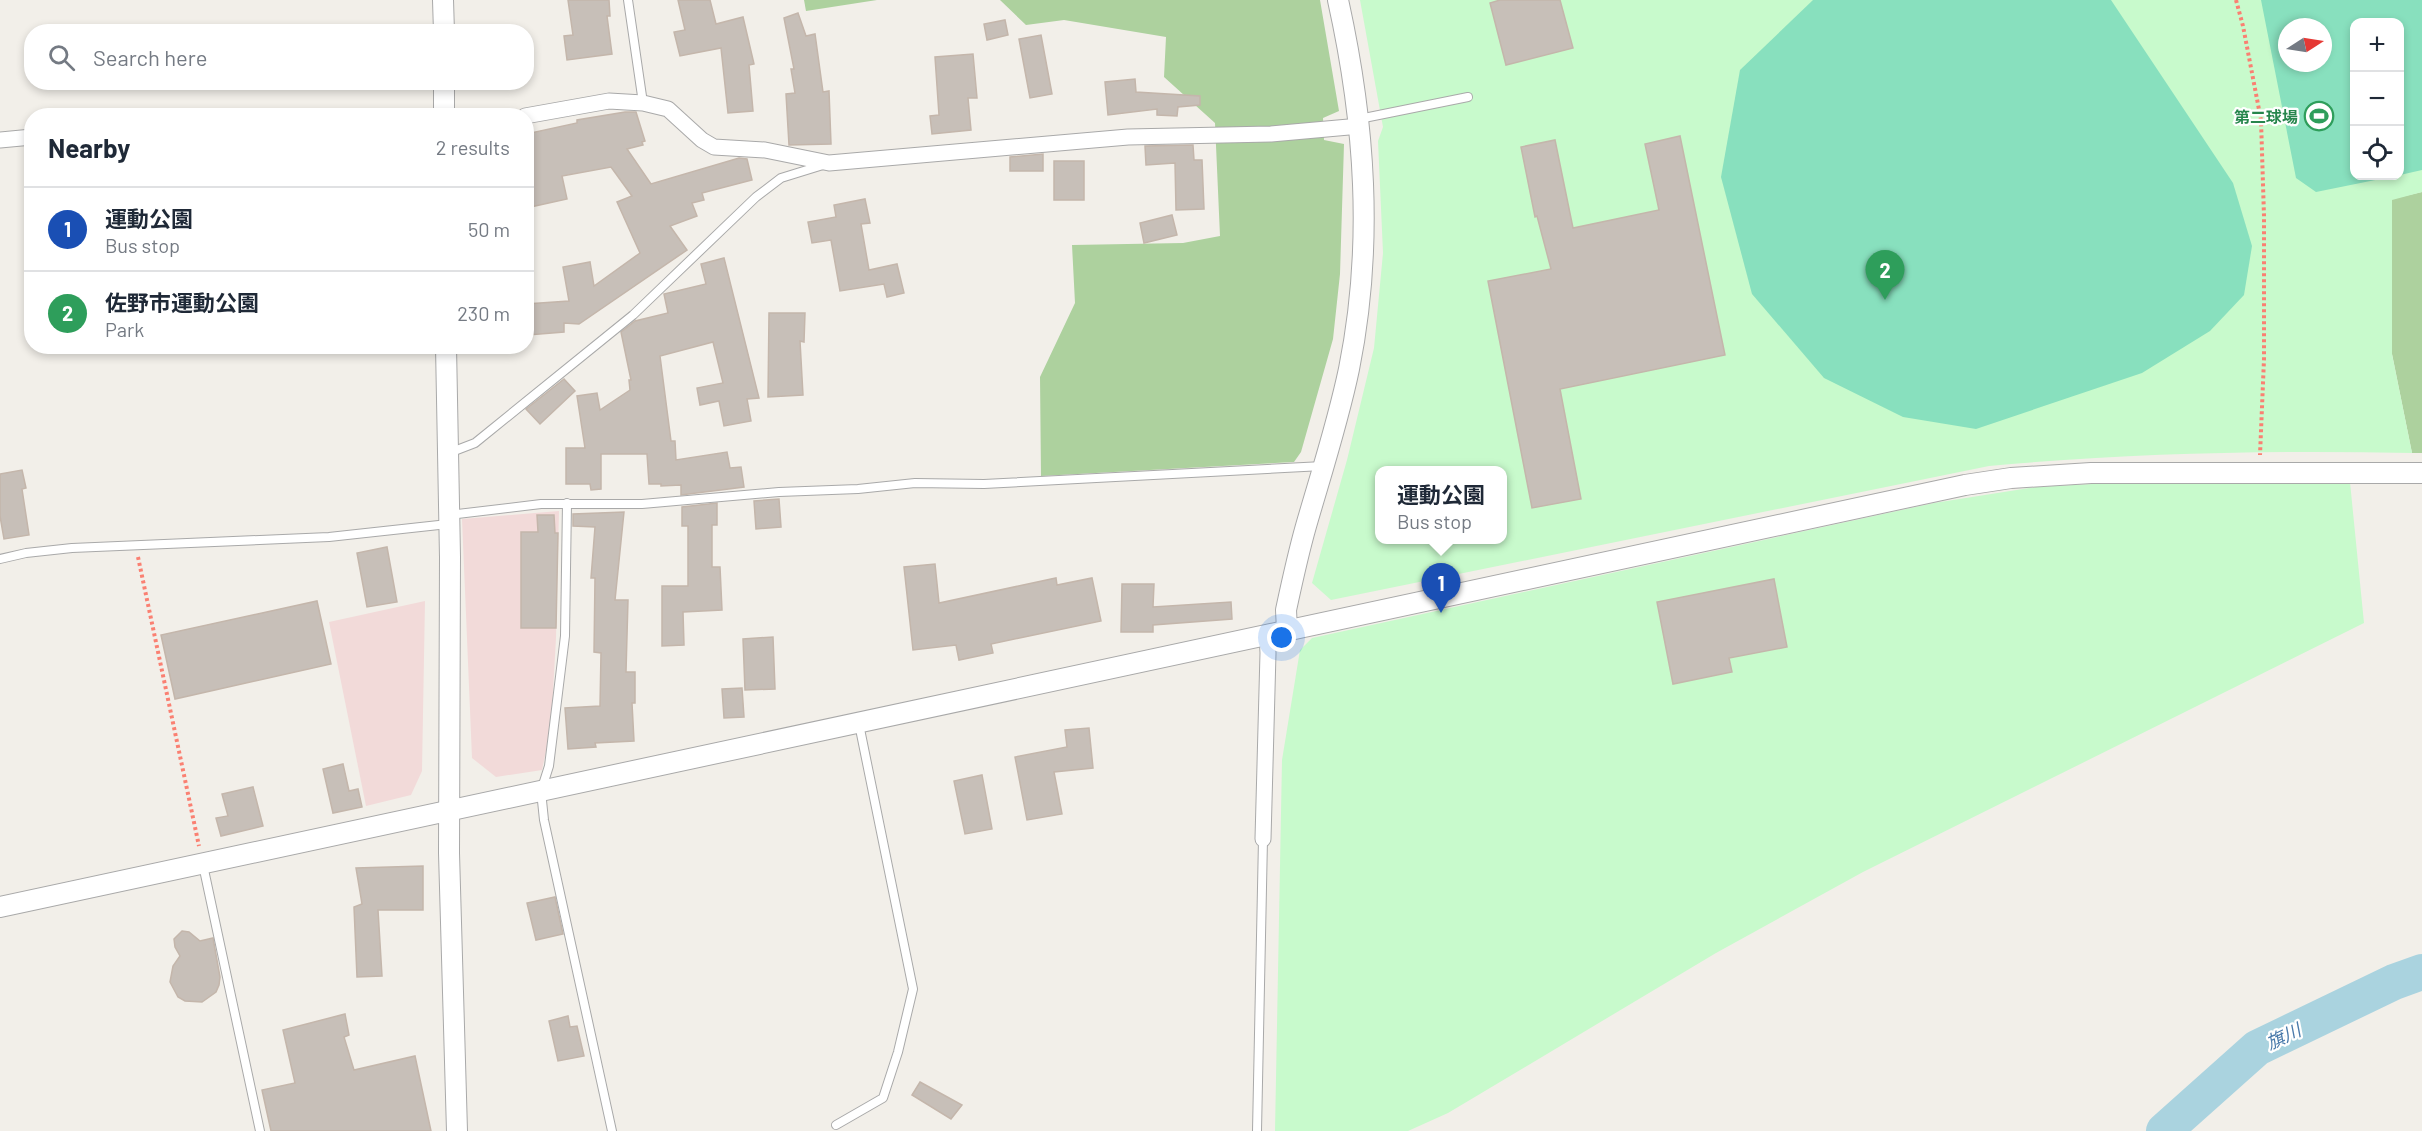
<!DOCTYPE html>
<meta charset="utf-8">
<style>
body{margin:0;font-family:Barlow,"Noto Sans JP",sans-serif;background:#f6f6f7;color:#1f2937}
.controls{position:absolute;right:18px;top:18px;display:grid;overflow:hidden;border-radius:12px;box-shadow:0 3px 9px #0003}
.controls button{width:54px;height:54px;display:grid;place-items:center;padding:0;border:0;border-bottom:2px solid #e0e1e3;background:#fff;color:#1f2937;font:30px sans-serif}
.compass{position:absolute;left:2278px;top:18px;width:54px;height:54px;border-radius:50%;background:#fff;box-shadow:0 3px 9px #0003;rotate:78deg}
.you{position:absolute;left:1282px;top:638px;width:21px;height:21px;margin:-15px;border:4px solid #fff;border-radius:50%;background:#1a73e8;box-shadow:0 0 0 9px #1a73e833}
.badge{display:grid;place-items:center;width:39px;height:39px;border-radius:50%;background:#d40000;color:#fff;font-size:20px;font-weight:700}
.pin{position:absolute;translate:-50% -50px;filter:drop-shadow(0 2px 3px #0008)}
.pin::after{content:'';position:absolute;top:32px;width:21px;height:18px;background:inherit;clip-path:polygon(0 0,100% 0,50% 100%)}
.popup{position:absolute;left:1375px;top:466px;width:132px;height:78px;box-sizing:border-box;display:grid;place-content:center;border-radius:12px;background:#fff;filter:drop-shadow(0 2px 4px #0005);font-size:20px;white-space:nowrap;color:#747a83}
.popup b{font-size:22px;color:#1f2937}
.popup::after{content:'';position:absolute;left:50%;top:100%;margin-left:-12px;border:12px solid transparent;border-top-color:#fff}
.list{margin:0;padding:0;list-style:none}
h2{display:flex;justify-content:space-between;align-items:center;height:78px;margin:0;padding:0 24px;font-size:26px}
h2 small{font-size:20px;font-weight:400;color:#747a83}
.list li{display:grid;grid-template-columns:39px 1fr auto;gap:18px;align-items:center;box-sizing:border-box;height:84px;padding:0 24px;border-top:2px solid #e0e1e3}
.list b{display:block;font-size:22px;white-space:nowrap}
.list p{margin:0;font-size:20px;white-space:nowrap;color:#747a83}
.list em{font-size:20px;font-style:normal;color:#747a83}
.icon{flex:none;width:33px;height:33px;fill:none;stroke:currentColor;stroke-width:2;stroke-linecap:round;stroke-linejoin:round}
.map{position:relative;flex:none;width:2422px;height:1131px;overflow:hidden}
.search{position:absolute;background:#fff;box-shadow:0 3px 9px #0003;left:24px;top:24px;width:510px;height:66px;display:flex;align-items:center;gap:15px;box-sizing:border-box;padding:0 21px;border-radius:24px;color:#747a83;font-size:22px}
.panel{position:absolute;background:#fff;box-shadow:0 3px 9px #0003;left:24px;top:108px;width:510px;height:246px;border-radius:24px}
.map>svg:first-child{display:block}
.commercial{fill:#f2dad9}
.forest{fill:#add19e}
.park{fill:#c8facc;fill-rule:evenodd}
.pitch{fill:#88e0be;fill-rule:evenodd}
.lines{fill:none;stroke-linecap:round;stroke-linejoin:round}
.river{stroke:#aad3df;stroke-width:36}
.building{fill:#c7bfb8;stroke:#c4b6ab;stroke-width:1.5}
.service-casing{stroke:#a9a9a9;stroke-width:10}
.minor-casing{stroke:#a9a9a9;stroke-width:17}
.tertiary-casing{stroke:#a9a9a9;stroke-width:22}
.path{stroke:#fa8072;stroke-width:4;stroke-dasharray:3 3;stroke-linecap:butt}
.service{stroke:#fff;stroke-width:8}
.minor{stroke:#fff;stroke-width:15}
.tertiary{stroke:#fff;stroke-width:20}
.labels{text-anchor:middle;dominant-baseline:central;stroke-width:4.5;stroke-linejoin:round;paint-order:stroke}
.leisure-label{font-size:16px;font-weight:bold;fill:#27864d;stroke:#fff;text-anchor:end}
.water-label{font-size:18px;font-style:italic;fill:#4a7aab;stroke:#fff}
</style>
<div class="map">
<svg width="2422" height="1131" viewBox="0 0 2422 1131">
<rect width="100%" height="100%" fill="#f2efe9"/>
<g class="commercial">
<path d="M559 511 556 638 551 727 542 770 496 777 472 758 462 519Z"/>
<path d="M425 601 422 771 411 795 366 806 329 622Z"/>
</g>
<g class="forest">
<path d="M804 0H877L806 11Z"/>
<path d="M1000 0H1320L1339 111 1323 118 1324 140 1344 144 1340 274 1333 339 1301 452 1294 462 1041 476 1040 377 1075 303 1072 245 1183 243 1220 236 1215 123 1164 77 1166 37 1064 20 1026 25Z"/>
<path d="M2422 192V453H2412L2392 354V199Z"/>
</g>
<g class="park">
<path d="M1360 0H2422V192L2392 200V354L2412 453C2271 450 2130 453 1989 466L1331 600 1312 583 1347 460 1374 348 1383 253 1378 141 1383 127ZM2354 22H2400V176H2354ZM2287 27H2323V63H2287ZM1380 470H1502V540H1380Z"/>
<path d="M2167 480 2350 482 2364 623 1863 872 1716 953 1448 1113 1408 1131H1275L1282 760 1300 650 1312 638 1934 503 2036 487Z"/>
</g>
<g class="pitch">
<path d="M1813 0H2111L2233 183 2252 246 2244 295 2210 331 2142 373 1976 429 1903 417 1824 378 1752 294 1721 177 1740 70Z"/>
<path d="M2261 0H2422V170L2400 175V22H2354V176H2395L2316 192 2296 178ZM2287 27H2323V63H2287Z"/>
</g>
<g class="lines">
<path class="river" d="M2164 1131 2257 1048 2394 982 2422 972"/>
</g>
<g class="building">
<path d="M568 0H609L610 16H607L612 54 567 60 564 36 573 35Z"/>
<path d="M678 0H710L716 24 743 17 754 64 749 65 753 111 728 113 721 48 680 56 674 32 685 30Z"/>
<path d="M1500 0H1560L1573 48 1506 65 1490 3Z"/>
<path d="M798 13 806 36 815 34 823 92 829 91 831 144 789 145 786 94 795 93 791 69H794L784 18Z"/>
<path d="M1005 20 1008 35 987 40 984 24Z"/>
<path d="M1041 35 1052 94 1030 98 1019 39Z"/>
<path d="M973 54 977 98H968L971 130 932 134 930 116 939 115 935 57Z"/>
<path d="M1135 79 1136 92 1200 96V105L1178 107 1177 116 1157 115V109L1108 115 1105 82Z"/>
<path d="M625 112H636L645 141 642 142 643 145 627 149 651 184 739 158 747 159 752 180 702 193 704 200 692 203 697 216 670 226 687 250 579 324 564 323V332L528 335 526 304 569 301 563 267 590 262 594 286 640 253 617 202 632 196 611 167 562 176 567 199 526 208V134L577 123V120Z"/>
<path d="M1680 136 1725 355 1560 389 1581 499 1532 508 1488 281 1551 269 1537 216 1535 217 1521 147 1555 140 1573 228 1659 210 1645 144Z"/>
<path d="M1193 145 1194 160H1202L1204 209 1176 210 1175 163 1146 165 1145 146Z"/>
<path d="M1043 154V171H1010V157Z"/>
<rect x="1054" y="161" width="30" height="39"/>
<path d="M865 199 870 223 861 224 869 270 897 264 904 293 887 297 884 284 840 291 831 240 812 243 808 222 836 217 834 205Z"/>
<path d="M1172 215 1177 235 1144 243 1140 223Z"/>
<path d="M724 258 759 398 747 399 751 421 724 426 719 401 700 405 697 388 723 383 713 342 660 356 671 441H675L676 460 727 452 730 468 741 467 744 487 681 495V485L661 486V484H649L647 454H601V489L591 490 590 484H566V448H585L577 396 597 393 600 410 630 390 629 380H631L621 332 635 321 668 313 664 294 706 284 701 264Z"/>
<path d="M769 313H805L804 342 800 341 803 395 768 397Z"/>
<path d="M564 379 575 391 540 424 526 409Z"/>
<path d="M22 470 26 488 22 489 29 535 4 539 0 516V474Z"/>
<path d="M779 499 781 527 756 529 754 501Z"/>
<path d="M717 503V525H712V567H720L722 610 683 612 684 645 662 646V586H688V526H682V507Z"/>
<path d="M624 512 615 600H628L626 672H635V703H632L634 741 595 743 596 747 568 749 565 708 600 706 601 653 594 652 595 578H591L595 527 573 526V514Z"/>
<path d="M537 515H554L555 533H558L556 628H521V532H538Z"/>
<path d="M387 547 397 602 367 607 357 553Z"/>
<path d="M935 564 939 603 1056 578 1057 585 1092 578 1101 621 991 644 993 653 959 660 956 645 913 650 904 567Z"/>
<path d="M1774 579 1787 647 1729 658 1732 672 1673 684 1657 602Z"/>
<path d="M1122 584H1154L1153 607 1231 602 1232 619 1153 625V632H1121Z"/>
<path d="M317 601 331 664 175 699 161 635Z"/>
<path d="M773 637 775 689 745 690 743 639Z"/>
<path d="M742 688 744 717 724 718 722 689Z"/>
<path d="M1089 728 1093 768 1054 772 1062 814 1027 820 1015 757 1067 747 1065 730Z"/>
<path d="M343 764 349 791 358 789 362 807 333 813 323 769Z"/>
<path d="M982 775 992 829 965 834 954 781Z"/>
<path d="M253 787 263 826 221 836 216 818 228 816 222 794Z"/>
<path d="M423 866V910H378L382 976 357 977 354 907 362 904 356 868Z"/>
<path d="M555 897 563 934 536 940 527 903Z"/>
<path d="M182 931 189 932 200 941 213 938 220 977 219 985 216 992 202 1002 185 1001 178 997 170 982 173 966 180 956 175 947 174 939Z"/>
<path d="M345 1014 349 1035 344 1037 354 1070 415 1056 431 1131H271L262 1090 295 1083 283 1030Z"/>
<path d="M568 1016 570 1027 577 1026 584 1056 558 1061 549 1021Z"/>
<path d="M920 1082 962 1105 951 1119 912 1095Z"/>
</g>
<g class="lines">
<g class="service-casing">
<g id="service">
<path d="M628 0 643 103"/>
<path d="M1359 119 1468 97"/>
<path d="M449 453 475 443 633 315 756 197 781 178 823 165"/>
<path d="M567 503 565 636 549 766 541 791 544 820 612 1131"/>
<path d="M449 515 541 504H642L779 492 858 489 915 483 984 484 1323 466"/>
<path d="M0 559 26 553 72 548 329 537 448 524"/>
<path d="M203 865 260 1131"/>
<path d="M836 1125 883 1098 898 1052 913 989 859 724"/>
<path d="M1257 1131 1263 839"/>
</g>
</g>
<g class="minor-casing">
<g id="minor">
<path d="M525 116 609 101 643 103 668 109 702 140 714 147 765 150 829 163 1128 137 1271 134 1360 126"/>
<path d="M0 140 32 137"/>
<path d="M1263 839 1268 653 1267 634"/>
</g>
</g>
<g class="tertiary-casing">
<g id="tertiary">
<path d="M443 0 444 32"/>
<path d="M444 82V116"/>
<path d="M446 346 450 557 449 853 457 1131"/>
<path d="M1287 630 1286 610C1292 582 1298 554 1306 526 1321 474 1338 422 1349 369 1374 245 1365 122 1338 0"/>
<path d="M0 907 1965 485 2011 478 2091 473H2422"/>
</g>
</g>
<g class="path">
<path d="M2236 0 2243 26 2261 120 2264 216V359L2260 455"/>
<path d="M138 557 199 846"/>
</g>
<use href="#service" class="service"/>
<use href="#minor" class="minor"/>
<use href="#tertiary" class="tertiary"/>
</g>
<defs>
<g id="stadium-ring" transform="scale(1.5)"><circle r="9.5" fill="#fff" stroke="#2e9e5b" stroke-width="1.5"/><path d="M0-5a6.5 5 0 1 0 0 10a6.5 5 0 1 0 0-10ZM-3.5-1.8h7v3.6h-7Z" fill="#2e9e5b"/></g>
</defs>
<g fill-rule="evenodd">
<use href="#stadium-ring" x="2319" y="116"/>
</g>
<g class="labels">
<g class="leisure-label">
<text x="2298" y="116">第二球場</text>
</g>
<g class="water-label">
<text transform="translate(2283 1036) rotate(-25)">旗川</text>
</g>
</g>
</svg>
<div class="controls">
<button>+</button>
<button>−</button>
<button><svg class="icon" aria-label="locate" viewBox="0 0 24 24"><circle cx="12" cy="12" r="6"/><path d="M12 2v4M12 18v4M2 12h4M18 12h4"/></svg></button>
</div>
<svg class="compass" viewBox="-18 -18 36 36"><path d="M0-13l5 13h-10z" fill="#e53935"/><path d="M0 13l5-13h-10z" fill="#747a83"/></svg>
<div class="you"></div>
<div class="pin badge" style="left:1441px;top:613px;background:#1a4fb4">1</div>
<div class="popup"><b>運動公園</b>Bus stop</div>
<div class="pin badge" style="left:1885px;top:300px;background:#2e9e5b">2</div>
<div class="search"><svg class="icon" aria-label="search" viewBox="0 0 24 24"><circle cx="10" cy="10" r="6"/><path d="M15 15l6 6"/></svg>Search here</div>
<section class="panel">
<h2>Nearby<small>2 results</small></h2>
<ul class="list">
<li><span class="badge" style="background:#1a4fb4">1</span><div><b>運動公園</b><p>Bus stop</p></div><em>50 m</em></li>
<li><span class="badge" style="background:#2e9e5b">2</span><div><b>佐野市運動公園</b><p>Park</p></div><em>230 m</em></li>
</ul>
</section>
</div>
